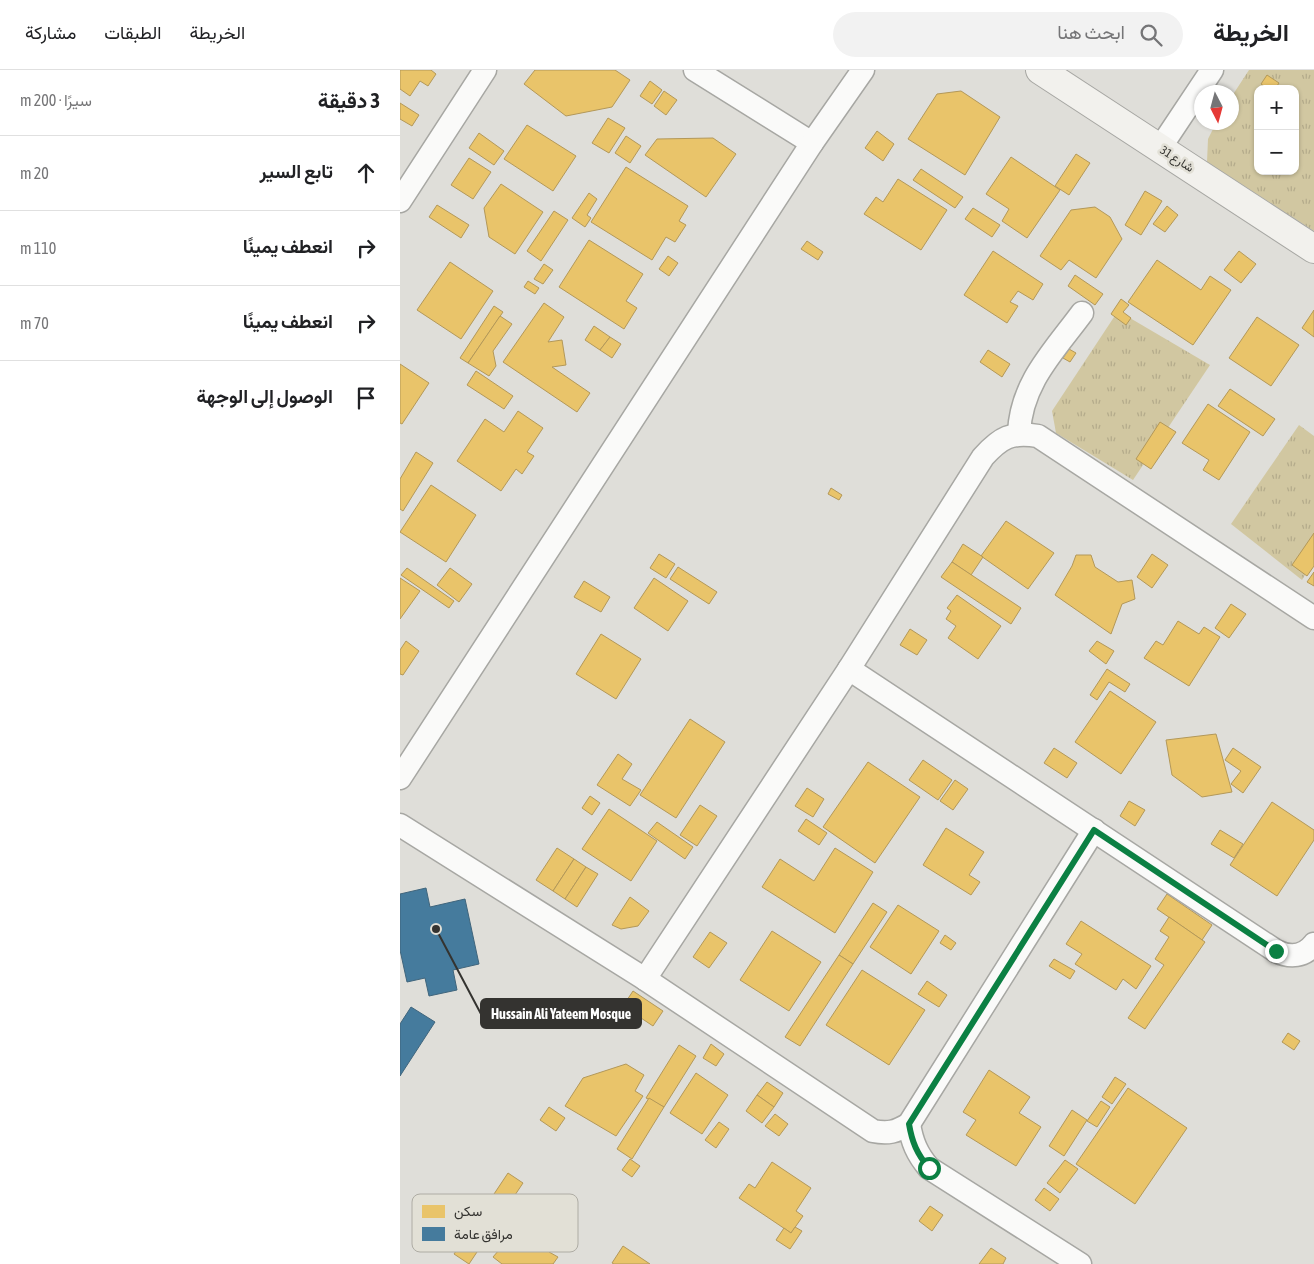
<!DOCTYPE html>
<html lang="ar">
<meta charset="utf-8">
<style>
body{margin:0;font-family:"Asap Condensed",Vazirmatn,sans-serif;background:#f2f2f2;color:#202124;direction:rtl}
.controls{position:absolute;right:15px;top:15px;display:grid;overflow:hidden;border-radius:10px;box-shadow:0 1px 4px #0004}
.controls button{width:45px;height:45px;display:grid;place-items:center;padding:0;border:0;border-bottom:1px solid #e0e0e0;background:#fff;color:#202124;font:25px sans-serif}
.compass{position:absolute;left:794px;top:15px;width:45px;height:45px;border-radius:50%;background:#fff;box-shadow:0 1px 4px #0004;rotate:174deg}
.stop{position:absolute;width:15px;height:15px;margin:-11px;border:4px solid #0b8043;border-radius:50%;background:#fff}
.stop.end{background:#0b8043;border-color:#fff;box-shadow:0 1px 5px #0008}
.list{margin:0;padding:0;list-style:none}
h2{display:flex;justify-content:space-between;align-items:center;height:65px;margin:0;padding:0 20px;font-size:21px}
h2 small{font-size:16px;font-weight:400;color:#757577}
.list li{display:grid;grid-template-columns:32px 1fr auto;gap:15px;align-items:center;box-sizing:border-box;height:75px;padding:0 20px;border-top:1px solid #e0e0e0}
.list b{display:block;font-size:19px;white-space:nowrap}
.list em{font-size:16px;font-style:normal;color:#757577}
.icon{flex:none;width:28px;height:28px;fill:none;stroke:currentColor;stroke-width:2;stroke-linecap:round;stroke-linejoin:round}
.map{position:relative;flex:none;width:914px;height:1194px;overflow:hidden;direction:ltr}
header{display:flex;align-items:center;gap:30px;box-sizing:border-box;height:70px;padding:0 25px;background:#fff;border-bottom:1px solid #e0e0e0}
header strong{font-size:24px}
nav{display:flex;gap:28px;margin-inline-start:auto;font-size:18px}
.search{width:350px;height:45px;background:#f2f2f2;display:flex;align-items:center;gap:12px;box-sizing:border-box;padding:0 18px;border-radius:28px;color:#757577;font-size:19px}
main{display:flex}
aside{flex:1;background:#fff}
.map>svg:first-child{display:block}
.grass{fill:url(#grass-tufts);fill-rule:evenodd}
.homes{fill:#e9c46a;stroke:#b39859}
.public{fill:#457b9d;stroke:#40657c}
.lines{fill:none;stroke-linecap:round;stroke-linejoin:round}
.street-casing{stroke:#a7a7a3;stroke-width:25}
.secondary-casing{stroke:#a7a7a3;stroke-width:30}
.street{stroke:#fafaf9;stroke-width:22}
.secondary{stroke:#f2f1ed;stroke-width:28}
.route{stroke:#0b8043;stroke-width:6}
.labels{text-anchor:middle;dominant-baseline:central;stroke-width:5;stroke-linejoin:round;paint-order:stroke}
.street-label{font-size:12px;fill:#343330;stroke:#e2e0d6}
.key{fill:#e2e0d6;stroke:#aeaca4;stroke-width:1}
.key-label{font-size:14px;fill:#343330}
.leader{fill:none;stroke:#343330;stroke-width:2}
.callout-dot{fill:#343330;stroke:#e2e0d6;stroke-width:2}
.callout{fill:#343330;stroke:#343330;stroke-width:2}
.callout-label{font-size:14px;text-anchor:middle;font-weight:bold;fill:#fff}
</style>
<header>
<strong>الخريطة</strong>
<div class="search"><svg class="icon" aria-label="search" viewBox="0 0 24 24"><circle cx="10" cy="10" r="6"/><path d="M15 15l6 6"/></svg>ابحث هنا</div>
<nav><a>الخريطة</a><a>الطبقات</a><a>مشاركة</a></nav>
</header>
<main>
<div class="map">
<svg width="914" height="1194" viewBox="0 0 914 1194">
<defs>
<pattern id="grass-tufts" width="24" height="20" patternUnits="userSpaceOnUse" patternTransform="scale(1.25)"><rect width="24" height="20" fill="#d1c7a1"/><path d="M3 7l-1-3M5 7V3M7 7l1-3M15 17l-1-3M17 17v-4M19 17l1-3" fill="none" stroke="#b4ab8b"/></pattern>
</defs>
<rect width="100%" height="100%" fill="#dfded9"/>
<g class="grass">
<path d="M849 0H914V161L807 92 808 69 816 53 832 52V26ZM858 19H895V101H858Z"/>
<path d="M718 241 810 295 733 410 656 363 652 341Z"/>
<path d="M899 355 914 366V490L902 510 831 454Z"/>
</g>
<g class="homes">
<path d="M0 0H31L36 4 28 16 20 11 10 26 0 19Z"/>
<path d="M135 0H215L230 10 212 37 166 46 124 14Z"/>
<path d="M867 5 879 13 875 19H868L861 14Z"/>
<path d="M250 11 262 20 252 34 240 26Z"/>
<path d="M264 21 277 30 266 45 254 36Z"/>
<path d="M561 21 600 47 565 105 508 69 537 24Z"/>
<path d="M0 33 19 45 12 56 0 49Z"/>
<path d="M208 48 225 58 209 83 192 73Z"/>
<path d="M127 55 176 86 153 121 104 89Z"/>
<path d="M477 61 494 74 483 91 465 78Z"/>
<path d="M79 63 104 81 94 95 69 78Z"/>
<path d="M226 66 241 76 230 93 215 83Z"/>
<path d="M313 68 336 84 306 127 245 85 257 69Z"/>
<path d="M676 84 690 93 669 125 655 116Z"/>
<path d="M611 87 660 120 627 168 602 151 609 139 586 124Z"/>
<path d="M69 88 91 102 73 129 51 115Z"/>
<path d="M226 97 288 136 279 151 286 155 275 172 266 167 252 190 191 152Z"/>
<path d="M521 99 563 127 555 138 513 110Z"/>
<path d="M498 109 547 140 521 180 464 144 476 127 483 132Z"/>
<path d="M101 114 143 142 115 184 89 167 84 138Z"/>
<path d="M745 121 762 131 741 165 725 155Z"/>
<path d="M189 123 197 129 187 145 191 148 185 157 172 148Z"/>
<path d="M37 135 69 155 61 168 29 147Z"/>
<path d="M767 136 778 145 765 162 753 154Z"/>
<path d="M695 137 710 147 722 169 696 208 669 190 661 200 640 186 671 140Z"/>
<path d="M573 138 600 155 592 167 565 149Z"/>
<path d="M154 141 168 150 141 191 127 181Z"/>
<path d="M189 170 243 204 226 231 237 238 224 259 159 217Z"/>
<path d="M407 171 423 182 418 190 401 179Z"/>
<path d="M593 181 643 214 633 230 618 221 610 232 618 236 607 253 564 225Z"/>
<path d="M839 181 856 194 841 213 824 200Z"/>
<path d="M268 186 278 193 269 206 259 199Z"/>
<path d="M757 190 801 220 810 206 831 220 793 275 728 232Z"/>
<path d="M50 192 93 221 61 269 17 240Z"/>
<path d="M144 194 153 200 143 214 134 209Z"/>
<path d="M675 205 703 224 695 235 668 216Z"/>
<path d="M128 211 139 218 135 224 124 217Z"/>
<path d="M721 229 729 235 723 242 731 248 726 255 711 244Z"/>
<path d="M144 233 164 247 148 272 162 270 166 295 152 297 190 323 177 342 103 292Z"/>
<path d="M94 236 103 242 68 293 60 288Z"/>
<path d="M914 240V267L902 258Z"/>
<path d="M100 246 112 254 93 281 96 296 89 306 68 293Z"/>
<path d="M857 247 899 275 871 316 829 288Z"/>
<path d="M194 256 210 267 200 280 185 270Z"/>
<path d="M210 267 221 274 212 288 200 280Z"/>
<path d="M669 279 676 283 670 292 663 288Z"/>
<path d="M588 280 610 294 602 307 580 292Z"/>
<path d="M0 294 29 313 2 354 0 353Z"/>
<path d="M76 301 113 326 104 339 67 315Z"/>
<path d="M830 319 875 349 863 366 818 336Z"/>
<path d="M808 334 850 362 819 410 803 400 809 390 782 373Z"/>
<path d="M118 341 143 358 127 382 134 386 122 404 116 399 101 421 57 391 85 349 104 362Z"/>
<path d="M760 352 776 362 751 399 736 389Z"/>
<path d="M16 382 33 393 3 441 0 439V409Z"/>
<path d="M31 415 76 445 46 492 0 462Z"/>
<path d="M431 418 442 425 439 430 428 424Z"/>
<path d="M606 451 654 483 628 519 581 486Z"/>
<path d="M914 463V496L907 506 892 495Z"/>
<path d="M563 474 583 487 571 505 552 492Z"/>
<path d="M259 484 275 494 266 508 250 498Z"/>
<path d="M752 484 768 495 752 518 737 507Z"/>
<path d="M676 485H691L695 497 718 512 732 510 735 529 722 534 711 564 655 525 672 496Z"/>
<path d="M552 492 621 538 611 554 541 507Z"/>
<path d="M278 497 317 522 309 534 270 509Z"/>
<path d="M7 498 54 531 49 538 1 505Z"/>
<path d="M50 498 72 514 59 532 37 515Z"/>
<path d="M914 502V516L907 512Z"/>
<path d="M0 508 20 521 0 549Z"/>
<path d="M254 508 288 531 268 561 234 538Z"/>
<path d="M184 511 210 527 201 542 174 527Z"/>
<path d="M557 525 601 556 578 589 548 568 556 556 546 549 551 541 547 538Z"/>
<path d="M831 534 846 544 829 568 815 558Z"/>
<path d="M778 551 799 564 804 557 820 567 789 616 744 588 756 571 763 575Z"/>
<path d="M510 559 527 570 517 585 500 575Z"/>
<path d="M201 564 241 589 216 629 176 604Z"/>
<path d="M6 571 19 581 3 605 0 604V580Z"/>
<path d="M697 571 714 581 706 594 689 581Z"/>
<path d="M707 599 730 614 725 622 709 612 697 630 690 625Z"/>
<path d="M710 621 756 652 721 704 675 672Z"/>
<path d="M290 649 325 672 276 748 240 725Z"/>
<path d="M816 664 832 722 802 727 772 705 766 670Z"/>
<path d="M654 678 677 693 667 708 644 693Z"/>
<path d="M833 678 861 697 843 723 831 714 841 701 825 690Z"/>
<path d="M218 684 232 694 222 709 241 720 230 736 197 715Z"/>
<path d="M523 690 552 710 538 730 509 710Z"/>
<path d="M468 692 520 727 475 793 423 757Z"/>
<path d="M555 710 568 719 553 740 540 731Z"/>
<path d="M407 718 424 729 413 747 395 736Z"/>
<path d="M190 726 200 733 192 745 182 738Z"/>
<path d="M729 731 745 740 735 756 720 746Z"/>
<path d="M872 732 914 760V770L877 826 830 795Z"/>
<path d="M300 735 317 746 297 776 280 765Z"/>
<path d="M209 739 257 771 231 811 182 779Z"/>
<path d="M406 749 427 763 419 775 398 761Z"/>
<path d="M257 752 293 777 285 789 248 763Z"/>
<path d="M546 758 584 782 569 805 580 812 571 825 523 795Z"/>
<path d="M820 760 843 774 834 788 811 774Z"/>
<path d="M157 778 174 789 153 821 136 810Z"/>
<path d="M435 778 473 802 435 863 362 817 380 789 414 811Z"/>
<path d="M174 789 186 797 165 829 153 821Z"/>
<path d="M186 797 198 804 177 837 165 829Z"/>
<path d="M767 824 812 855 802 870 757 839Z"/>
<path d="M230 827 249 841 238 856 221 859 212 855Z"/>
<path d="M473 833 487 842 453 894 439 885Z"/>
<path d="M498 835 539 861 511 904 470 877Z"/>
<path d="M769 847 805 872 745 959 728 948 764 895 755 889 769 867 760 861Z"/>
<path d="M681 851 751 896 736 919 723 909 716 920 675 894 682 884 666 874Z"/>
<path d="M372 861 421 892 389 941 340 910Z"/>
<path d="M310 862 327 873 309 898 293 887Z"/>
<path d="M545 865 556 873 551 880 540 873Z"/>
<path d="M439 885 453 894 400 976 385 967Z"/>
<path d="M654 889 675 901 670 909 649 896Z"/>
<path d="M462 900 525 940 489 995 426 955Z"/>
<path d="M527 911 547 925 539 937 518 924Z"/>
<path d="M233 921 263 941 253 956 223 936Z"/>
<path d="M888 963 900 971 894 980 882 972Z"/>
<path d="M311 974 324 984 316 996 303 988Z"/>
<path d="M279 975 296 986 264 1037 246 1028Z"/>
<path d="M226 994 244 1005 235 1021 243 1026 216 1066 165 1036 183 1008Z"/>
<path d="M589 1000 630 1027 619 1043 641 1057 616 1096 566 1065 576 1050 563 1042Z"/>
<path d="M296 1003 328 1025 302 1064 270 1043Z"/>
<path d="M715 1007 726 1014 712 1034 702 1027Z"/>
<path d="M367 1012 383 1023 374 1037 357 1025Z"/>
<path d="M728 1018 787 1058 735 1134 676 1094Z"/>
<path d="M357 1025 374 1037 362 1053 346 1041Z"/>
<path d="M249 1028 264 1037 232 1089 217 1079Z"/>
<path d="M701 1031 710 1037 697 1057 687 1051Z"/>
<path d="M149 1037 165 1048 156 1061 140 1050Z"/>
<path d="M672 1040 687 1050 664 1086 649 1076Z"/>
<path d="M375 1044 388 1054 379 1066 365 1056Z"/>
<path d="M319 1052 329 1059 316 1078 305 1070Z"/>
<path d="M230 1089 240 1096 232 1107 222 1100Z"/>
<path d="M665 1090 678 1099 660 1123 647 1113Z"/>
<path d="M372 1092 411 1118 396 1141 403 1146 391 1163 339 1128 349 1114 355 1118Z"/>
<path d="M108 1103 123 1113 69 1194 54 1184Z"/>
<path d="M644 1118 659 1129 650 1141 635 1130Z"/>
<path d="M120 1129 138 1142 133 1150 159 1167 149 1182 158 1187 153 1194H102L93 1187 99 1180 98 1159Z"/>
<path d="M530 1136 543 1145 532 1161 519 1151Z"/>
<path d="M395 1157 402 1161 390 1179 376 1170 384 1158 391 1163Z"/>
<path d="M223 1176 250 1194H214L212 1193Z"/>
<path d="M591 1178 606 1188 603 1194H579Z"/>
</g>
<g class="public">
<path d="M26 818 30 837 65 829 79 894 53 900 57 920 29 926 25 908 7 912 0 880V824Z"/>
<path d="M11 937 35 952 0 1006V954Z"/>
</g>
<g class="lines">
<g class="street-casing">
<g id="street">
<path d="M295 0 412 73"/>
<path d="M760 78 812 0"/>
<path d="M0 131 85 0"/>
<path d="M619 363C621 313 654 281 682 243"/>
<path d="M449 599 876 881C890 888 904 887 914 874"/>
<path d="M0 708 412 73 463 0"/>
<path d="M0 755 245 909 473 1061C488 1064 496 1062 509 1054L694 760"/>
<path d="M245 909 449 599 583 387C601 367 611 362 638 366L914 548"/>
<path d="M509 1054C512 1072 517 1084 529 1098L680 1194"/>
</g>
</g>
<g class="secondary-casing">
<path id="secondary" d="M640 0 914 179"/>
</g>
<use href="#street" class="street"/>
<use href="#secondary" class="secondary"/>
</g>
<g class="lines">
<path class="route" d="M529 1098C517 1084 512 1072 509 1054L694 760 876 881"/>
</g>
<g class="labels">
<g class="street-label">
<text transform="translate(777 89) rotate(33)">شارع 31</text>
</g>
</g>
<rect x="12" y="1124" width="166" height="58" rx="8" class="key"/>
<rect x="22" y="1135" width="23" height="13" fill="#e9c46a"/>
<rect x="22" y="1157" width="23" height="14" fill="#457b9d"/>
<g class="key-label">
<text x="54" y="1146">سكن</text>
<text x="54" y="1169">مرافق عامة</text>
</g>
<path class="leader" d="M36 859L81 944"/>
<circle class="callout-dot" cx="36" cy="859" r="5"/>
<rect class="callout" x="81" y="929" width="160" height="29" rx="5"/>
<g class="callout-label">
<text x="161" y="949">Hussain Ali Yateem Mosque</text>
</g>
</svg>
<div class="controls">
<button>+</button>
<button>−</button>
</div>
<svg class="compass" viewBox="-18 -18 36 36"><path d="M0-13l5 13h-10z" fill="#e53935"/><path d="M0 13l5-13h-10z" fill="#757577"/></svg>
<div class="stop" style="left:529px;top:1098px"></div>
<div class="stop end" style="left:876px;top:881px"></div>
</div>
<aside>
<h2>3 دقيقة<small>سيرًا · 200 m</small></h2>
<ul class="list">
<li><svg class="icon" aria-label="ahead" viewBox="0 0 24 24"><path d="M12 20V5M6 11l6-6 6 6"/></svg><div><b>تابع السير</b></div><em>20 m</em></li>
<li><svg class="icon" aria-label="right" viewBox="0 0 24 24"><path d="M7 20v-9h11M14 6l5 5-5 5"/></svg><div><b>انعطف يمينًا</b></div><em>110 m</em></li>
<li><svg class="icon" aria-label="right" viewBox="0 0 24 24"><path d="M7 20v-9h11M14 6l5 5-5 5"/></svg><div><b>انعطف يمينًا</b></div><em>70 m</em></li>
<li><svg class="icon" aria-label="arrive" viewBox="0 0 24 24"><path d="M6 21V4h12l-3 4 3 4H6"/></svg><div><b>الوصول إلى الوجهة</b></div></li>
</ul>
</aside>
</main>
